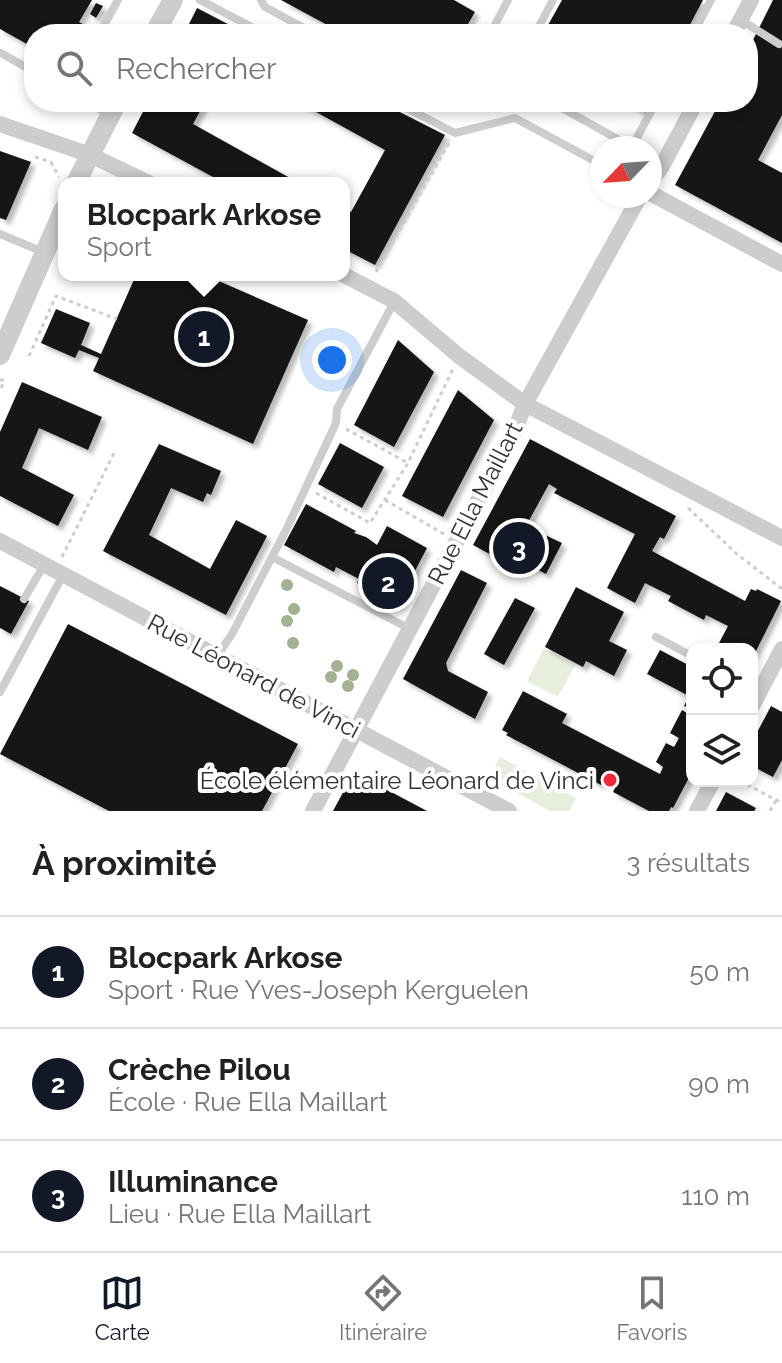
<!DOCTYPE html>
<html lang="fr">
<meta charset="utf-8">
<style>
body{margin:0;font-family:Raleway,sans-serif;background:#f2f2f2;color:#202124}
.controls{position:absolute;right:24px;bottom:24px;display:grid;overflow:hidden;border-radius:16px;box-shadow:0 4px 12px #0003}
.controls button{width:72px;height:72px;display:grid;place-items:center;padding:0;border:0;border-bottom:2px solid #e0e0e0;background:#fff;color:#202124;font:40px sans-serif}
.compass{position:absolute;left:590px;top:136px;width:72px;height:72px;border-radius:50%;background:#fff;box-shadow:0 4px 12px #0003;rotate:245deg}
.you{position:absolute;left:332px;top:360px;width:28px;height:28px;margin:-20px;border:6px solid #fff;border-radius:50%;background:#1a73e8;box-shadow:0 0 0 12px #1a73e833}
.badge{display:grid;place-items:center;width:52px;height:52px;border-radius:50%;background:#111827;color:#fff;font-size:26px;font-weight:700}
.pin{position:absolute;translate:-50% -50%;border:4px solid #fff;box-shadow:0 2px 8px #0006}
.popup{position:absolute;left:58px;top:177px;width:292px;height:104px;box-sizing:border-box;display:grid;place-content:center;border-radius:16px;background:#fff;filter:drop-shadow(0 2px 6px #0005);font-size:26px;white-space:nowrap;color:#757577}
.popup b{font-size:30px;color:#202124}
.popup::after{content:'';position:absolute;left:50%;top:100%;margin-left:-16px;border:16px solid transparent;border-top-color:#fff}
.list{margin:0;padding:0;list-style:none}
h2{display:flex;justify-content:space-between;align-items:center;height:104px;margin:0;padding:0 32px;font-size:34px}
h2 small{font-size:26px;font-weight:400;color:#757577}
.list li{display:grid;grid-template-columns:52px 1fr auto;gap:24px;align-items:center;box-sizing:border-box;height:112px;padding:0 32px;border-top:2px solid #e0e0e0}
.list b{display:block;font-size:30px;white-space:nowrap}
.list p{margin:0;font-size:26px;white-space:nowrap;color:#757577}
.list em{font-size:26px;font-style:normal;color:#757577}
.icon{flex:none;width:44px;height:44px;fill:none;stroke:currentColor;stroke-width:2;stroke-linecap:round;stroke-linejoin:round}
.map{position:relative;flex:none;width:782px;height:811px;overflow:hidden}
.search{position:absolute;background:#fff;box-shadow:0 4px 12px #0003;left:24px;right:24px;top:24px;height:88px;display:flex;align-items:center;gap:20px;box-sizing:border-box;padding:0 28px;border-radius:32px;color:#757577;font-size:30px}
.sheet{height:440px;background:#fff}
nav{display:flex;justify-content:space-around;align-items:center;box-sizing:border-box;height:112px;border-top:2px solid #e0e0e0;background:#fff;font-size:22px;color:#757577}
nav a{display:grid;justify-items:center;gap:4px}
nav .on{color:#111827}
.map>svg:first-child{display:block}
.green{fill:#e7eede}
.building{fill:#171717;filter:url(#shadow)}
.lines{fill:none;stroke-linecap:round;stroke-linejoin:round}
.path{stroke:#cdcdcd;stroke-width:3;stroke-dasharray:4 4;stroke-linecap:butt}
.service{stroke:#cdcdcd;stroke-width:8}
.minor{stroke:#cdcdcd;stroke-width:16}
.tertiary{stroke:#cdcdcd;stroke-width:20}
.tree{fill:#a2b192}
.poi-dot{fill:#f4263b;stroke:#fff;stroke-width:3}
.labels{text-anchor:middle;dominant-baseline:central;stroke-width:8;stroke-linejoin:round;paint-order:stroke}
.street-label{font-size:24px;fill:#303030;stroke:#fff}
.poi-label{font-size:24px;fill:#303030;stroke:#fff;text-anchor:end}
</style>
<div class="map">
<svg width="782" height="811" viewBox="0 0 782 811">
<defs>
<filter id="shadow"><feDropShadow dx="4.5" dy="4.5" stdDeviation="2" flood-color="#0004"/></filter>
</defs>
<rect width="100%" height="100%" fill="#fff"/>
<g class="green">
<path d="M544 648 575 665 558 697 527 681Z"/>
<path d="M500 757 576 798 569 811H550L489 778Z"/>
</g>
<g class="building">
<path d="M0 0H92L79 22 90 28 87 34H34V48L0 29Z"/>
<path d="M281 0H454L475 12 468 24 474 28 471 34H344Z"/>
<path d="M562 0H703L685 34H543Z"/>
<path d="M773 0H782V115L758 160 782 173V243L675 185 720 102H748V50Z"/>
<path d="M96 3 103 6 96 18 90 14Z"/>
<path d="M197 8 247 34H184Z"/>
<path d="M148 102H205L193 124 299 183H224L132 133Z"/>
<path d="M298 102H380L445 135 375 265 344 249V208L351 212 385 150Z"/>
<path d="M625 102H648L643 112Z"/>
<path d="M0 151 31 162 6 220 0 218Z"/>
<path d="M136 275H205L308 320 253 444 93 371 99 358 79 350 75 358 41 343 56 309 90 323 81 345 101 354Z"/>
<path d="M398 340 434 372 394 447 354 425Z"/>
<path d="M22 382 102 417 88 450 39 428 22 468 74 495 58 526 0 496V432Z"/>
<path d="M458 390 494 420 443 517 402 496Z"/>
<path d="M530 439 676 516 664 539 660 537 652 551 745 601 751 589 756 591 757 589 781 601 752 659V649H731L719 643 728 626 706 615 704 620 668 601 671 596 645 583 635 603 607 588 635 534 554 493 557 489 549 484 526 526 562 543 546 574 516 558 514 562 499 554 497 558 473 545Z"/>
<path d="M340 443 384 467 362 508 318 484Z"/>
<path d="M159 444 221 471 211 495 207 493 203 502 171 488 149 535 210 569 236 520 267 536 226 615 103 551Z"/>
<path d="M306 504 356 531 354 533 366 537 377 545 387 526 427 548 397 605 357 583 359 579 336 567 334 572 284 545Z"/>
<path d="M461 570 487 583 446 663 448 671 488 692 475 719 403 679Z"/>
<path d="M0 586 29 601 11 634 0 628Z"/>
<path d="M576 587 624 612 609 641 627 650 614 676 586 661 583 667 545 647Z"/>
<path d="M515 598 535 608 504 665 484 654Z"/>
<path d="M68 624 298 744 262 811H109L0 754Z"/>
<path d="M660 650 692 667V709L684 706 689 696 647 674Z"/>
<path d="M523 691 567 714 562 723 660 774 663 767 656 762 666 743 674 747 679 738 670 733 682 710 692 716V772L673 808 671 807 669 811H649L613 792 616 786 604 779 601 785 506 735 508 733 502 730Z"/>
<path d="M771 706 782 712V760L773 777 752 766V742Z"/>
<path d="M361 776 427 811H333L348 783 355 786Z"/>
<path d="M726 792 756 808 754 811H716Z"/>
</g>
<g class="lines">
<g class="path">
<path d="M35 157 51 162"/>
<path d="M51 162 59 177"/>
<path d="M376 272 449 143"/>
<path d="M29 356 56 296 117 319"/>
<path d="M0 379 4 381 0 391"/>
<path d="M346 429 408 463"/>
<path d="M316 493 370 523 408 463 453 369"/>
<path d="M385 500 444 534"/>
<path d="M688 508 737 554 782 589"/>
<path d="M62 557 114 453"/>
<path d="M752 734 758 722"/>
<path d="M740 781 782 803"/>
<path d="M770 811 776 800"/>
</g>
<g class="service">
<path d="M200 0 265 34"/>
<path d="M261 0 265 7 315 34"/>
<path d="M741 20 779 44"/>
<path d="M99 34 118 0"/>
<path d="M490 34 508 0"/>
<path d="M535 34 553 0"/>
<path d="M693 34 711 0"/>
<path d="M748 45 750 47"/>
<path d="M1 53 34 72"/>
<path d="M85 102 109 114"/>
<path d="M395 102 455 133 515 118 602 165"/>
<path d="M551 102 632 147 656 102"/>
<path d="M0 234 43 252"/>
<path d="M272 557 410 629"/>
<path d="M24 599 44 565"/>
<path d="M656 637 692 656"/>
<path d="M217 656 232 634 287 528 336 423 337 409 394 302"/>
<path d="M0 692 63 575"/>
</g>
<g class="minor">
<path d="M733 34 751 0"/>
<path d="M0 124 88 154 149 183"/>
<path d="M650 181 661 168 696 102"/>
<path d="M650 193 782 264"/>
<path d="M344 275 394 301 459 356 525 404 782 538"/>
<path d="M0 541 509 811"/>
<path d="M752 706 782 649"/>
<path d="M313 811 513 435 525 404 640 196"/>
<path d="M697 811 713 781"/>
</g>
<g class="tertiary">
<path d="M154 34 173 0"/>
<path d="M76 183 117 102"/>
<path d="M0 355 64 209"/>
</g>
</g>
<g class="tree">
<circle cx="287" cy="585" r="6"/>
<circle cx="294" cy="609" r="6"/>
<circle cx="287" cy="621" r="6"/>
<circle cx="293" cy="643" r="6"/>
<circle cx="337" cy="666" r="6"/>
<circle cx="353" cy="675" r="6"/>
<circle cx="331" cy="677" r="6"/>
<circle cx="348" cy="686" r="6"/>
</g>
<circle class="poi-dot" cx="610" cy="780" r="8"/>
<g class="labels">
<g class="street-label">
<text transform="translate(475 503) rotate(-63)">Rue Ella Maillart</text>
<text transform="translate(254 676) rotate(28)">Rue Léonard de Vinci</text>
</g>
<g class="poi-label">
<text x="594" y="780">École élémentaire Léonard de Vinci</text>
</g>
</g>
</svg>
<div class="controls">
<button><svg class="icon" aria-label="locate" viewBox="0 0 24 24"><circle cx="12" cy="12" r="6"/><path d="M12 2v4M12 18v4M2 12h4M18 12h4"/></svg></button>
<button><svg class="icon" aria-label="layers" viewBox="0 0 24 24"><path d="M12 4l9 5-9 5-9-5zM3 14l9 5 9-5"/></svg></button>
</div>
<svg class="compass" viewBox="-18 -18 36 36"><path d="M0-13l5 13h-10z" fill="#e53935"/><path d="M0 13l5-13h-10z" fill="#757577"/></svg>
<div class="you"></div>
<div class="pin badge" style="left:204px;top:337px">1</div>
<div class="popup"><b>Blocpark Arkose</b>Sport</div>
<div class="pin badge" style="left:388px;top:583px">2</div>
<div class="pin badge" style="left:519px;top:548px">3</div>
<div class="search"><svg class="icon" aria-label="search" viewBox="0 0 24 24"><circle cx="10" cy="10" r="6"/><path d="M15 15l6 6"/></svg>Rechercher</div>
</div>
<section class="sheet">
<h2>À proximité<small>3 résultats</small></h2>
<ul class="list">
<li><span class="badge">1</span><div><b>Blocpark Arkose</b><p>Sport · Rue Yves-Joseph Kerguelen</p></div><em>50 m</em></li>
<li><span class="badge">2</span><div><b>Crèche Pilou</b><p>École · Rue Ella Maillart</p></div><em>90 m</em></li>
<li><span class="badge">3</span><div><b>Illuminance</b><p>Lieu · Rue Ella Maillart</p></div><em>110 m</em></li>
</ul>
</section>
<nav>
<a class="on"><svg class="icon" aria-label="map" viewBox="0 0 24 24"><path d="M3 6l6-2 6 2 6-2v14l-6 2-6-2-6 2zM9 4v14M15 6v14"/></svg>Carte</a>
<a><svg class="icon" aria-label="directions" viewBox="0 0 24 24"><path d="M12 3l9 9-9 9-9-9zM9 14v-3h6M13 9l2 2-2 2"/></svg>Itinéraire</a>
<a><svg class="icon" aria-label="saved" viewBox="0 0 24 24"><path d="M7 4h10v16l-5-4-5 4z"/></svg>Favoris</a>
</nav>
